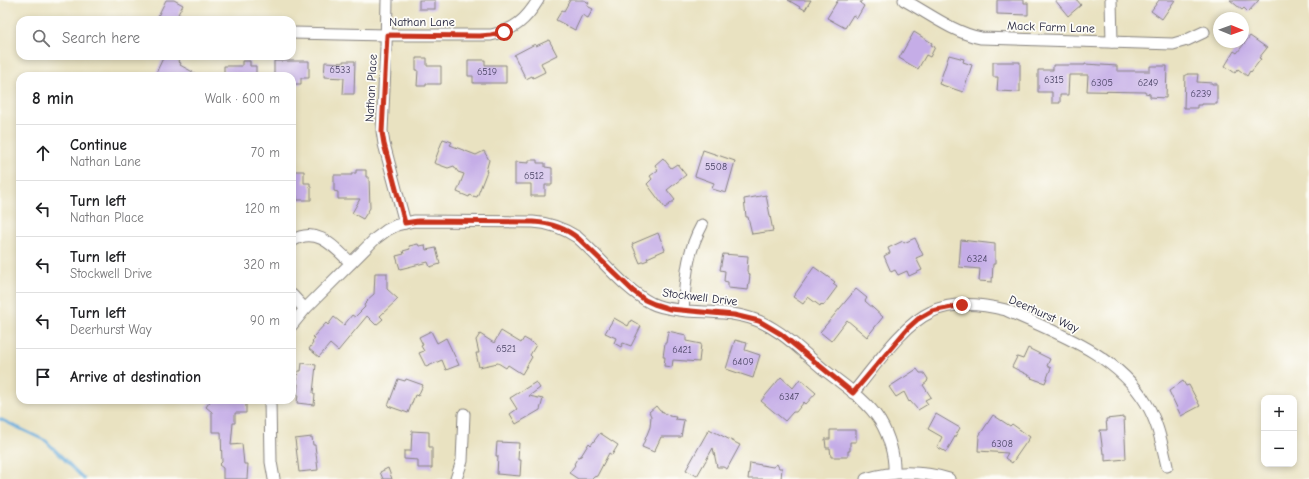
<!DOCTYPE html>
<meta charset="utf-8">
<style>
body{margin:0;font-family:"Comic Neue",sans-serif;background:#f2f2f2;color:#202124}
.controls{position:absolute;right:12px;bottom:12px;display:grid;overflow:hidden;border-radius:8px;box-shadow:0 2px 6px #0003}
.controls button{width:36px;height:36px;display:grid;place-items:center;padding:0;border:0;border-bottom:1px solid #e0e0e0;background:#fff;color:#202124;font:20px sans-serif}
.compass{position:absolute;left:1213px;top:12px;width:36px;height:36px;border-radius:50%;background:#fff;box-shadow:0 2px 6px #0003;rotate:91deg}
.stop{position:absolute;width:12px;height:12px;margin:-9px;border:3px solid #c8321e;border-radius:50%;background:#fff}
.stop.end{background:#c8321e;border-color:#fff;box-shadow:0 1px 4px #0008}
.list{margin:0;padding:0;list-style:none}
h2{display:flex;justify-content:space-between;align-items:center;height:52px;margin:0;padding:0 16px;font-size:17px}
h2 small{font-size:13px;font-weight:400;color:#757577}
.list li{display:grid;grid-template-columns:26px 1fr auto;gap:12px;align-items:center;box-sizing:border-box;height:56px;padding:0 16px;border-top:1px solid #e0e0e0}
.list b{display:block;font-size:15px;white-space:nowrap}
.list p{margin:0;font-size:13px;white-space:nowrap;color:#757577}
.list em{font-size:13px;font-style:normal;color:#757577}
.icon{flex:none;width:22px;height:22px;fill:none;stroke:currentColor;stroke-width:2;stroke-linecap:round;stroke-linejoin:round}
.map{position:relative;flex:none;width:1309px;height:479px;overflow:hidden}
.search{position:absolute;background:#fff;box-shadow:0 2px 6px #0003;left:16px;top:16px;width:280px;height:44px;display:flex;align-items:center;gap:10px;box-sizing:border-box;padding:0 14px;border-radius:12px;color:#757577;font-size:15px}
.panel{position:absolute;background:#fff;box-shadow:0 2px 6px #0003;left:16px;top:72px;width:280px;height:332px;border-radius:12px}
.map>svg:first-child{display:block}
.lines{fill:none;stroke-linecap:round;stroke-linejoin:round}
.stream{stroke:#66aadb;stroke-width:3}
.building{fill:#c5ade7}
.minor-casing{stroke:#86827e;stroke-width:13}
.minor{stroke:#fff;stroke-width:11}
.route{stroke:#c8321e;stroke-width:5}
.labels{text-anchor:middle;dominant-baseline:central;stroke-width:3.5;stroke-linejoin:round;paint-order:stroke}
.number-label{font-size:10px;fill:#4b4566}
.street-label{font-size:12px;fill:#22223b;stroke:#fdfcf7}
</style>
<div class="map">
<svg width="1309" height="479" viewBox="0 0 1309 479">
<rect width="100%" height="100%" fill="#fdfcf7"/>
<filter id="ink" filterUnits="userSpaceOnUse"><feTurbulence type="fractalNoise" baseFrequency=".025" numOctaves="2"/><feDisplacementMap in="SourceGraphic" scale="8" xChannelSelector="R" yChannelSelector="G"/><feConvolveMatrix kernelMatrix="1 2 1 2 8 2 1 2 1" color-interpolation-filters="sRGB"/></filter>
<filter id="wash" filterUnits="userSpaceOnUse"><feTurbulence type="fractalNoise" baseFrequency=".012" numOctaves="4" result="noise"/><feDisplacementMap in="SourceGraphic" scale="16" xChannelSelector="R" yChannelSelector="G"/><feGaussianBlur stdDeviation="0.9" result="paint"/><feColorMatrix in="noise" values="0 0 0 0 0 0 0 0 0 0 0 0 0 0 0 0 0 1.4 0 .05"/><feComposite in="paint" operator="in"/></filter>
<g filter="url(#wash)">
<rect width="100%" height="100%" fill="#e9e2c1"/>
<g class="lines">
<path class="stream" d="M0 419 46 441 84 479"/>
</g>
<g id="blocks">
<g class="building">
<path d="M166 0H174L183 5 178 14 190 20H156Z"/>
<rect x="419" y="0" width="16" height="9"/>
<path d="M570 0H584L589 3 587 6 593 9 588 18 582 15 575 30 556 20 562 10 564 11Z"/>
<path d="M788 0H811L805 10Z"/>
<path d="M838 0H862L860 3 864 6 857 18 853 15 845 28 827 18Z"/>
<path d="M997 0H1024V3H1028V15L997 14Z"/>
<path d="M1055 0H1077L1081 5 1068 16Z"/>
<path d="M1159 0H1175L1162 19 1151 11Z"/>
<path d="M1230 0H1259L1248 12 1244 8 1242 10Z"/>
<path d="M914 32 932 43 931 45 935 47 930 57 926 55 918 69 899 58Z"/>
<path d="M1250 36 1267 48 1259 58 1261 59 1251 72 1250 71 1247 76 1238 69 1235 73 1225 66 1234 51 1237 53Z"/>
<path d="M549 40 557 55 541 63 545 72 533 78 532 76 526 79 514 55 535 44 536 46Z"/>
<path d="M949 55 964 59 963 62 972 65 963 92 939 84Z"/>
<path d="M164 56H171L179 60 178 62 181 63 180 65 200 76H162L156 73Z"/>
<path d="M416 58H427V66H441V84H426V86H417L418 70H416Z"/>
<path d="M468 60H485V65H506V83H473V76H468Z"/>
<path d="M242 61H250V66H256V76H224V66H242Z"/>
<path d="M274 61H309V78H301V84H292V76H274Z"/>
<path d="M343 61H355L354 94H343L344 78 324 77 325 62 343 63Z"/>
<path d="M993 62H1020V92L997 91 998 77H993Z"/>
<path d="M1085 64 1117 66V71H1150V66H1167L1166 98 1150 97V94L1145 93V92L1087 91 1088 75H1069L1068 95H1060V103H1052V92H1038V70H1053V65H1085Z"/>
<path d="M1187 74H1198L1197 82 1212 83V84H1217V104H1202V105H1197V108H1184L1185 75H1187Z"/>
<path d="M443 139 452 142 450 145 476 155 484 151 489 160 486 171H487L477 197 473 196V197L470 195 469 197 457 192 464 174 458 172 454 166 448 168 434 163Z"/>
<path d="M703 150 735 161 726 193 712 189 714 183 695 176Z"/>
<path d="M663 158 671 168 677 164 686 175 667 190 675 200 665 208 647 184 652 179 650 176 658 170 655 165Z"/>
<path d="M529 160H537V163H545V167L552 168V185H545V196H531V184H515V162L529 163Z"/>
<path d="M356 170H366V177H369L370 208 363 219 352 213 360 199H338V192L334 191V175H352V173H356Z"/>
<path d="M292 171H304V183H310V187H311V200H297V196H292Z"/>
<path d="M766 195 773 231 752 234 748 217H746L744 199Z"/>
<path d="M658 233 665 250 647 258 648 260 640 263 632 244Z"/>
<path d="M915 238 923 255 916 258 922 270 909 276 907 271 898 275 895 270 891 272 884 256 890 253 888 248 903 241 904 243Z"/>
<path d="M961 240 995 244V264H993L992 282 979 281 980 269 959 267Z"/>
<path d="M418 244 419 246 425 245 426 250 436 248 440 264 430 267 428 262 400 269 396 256 404 254 403 251 410 249 409 246Z"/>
<path d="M723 254 748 256 747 271 750 275 748 290 728 288V282L724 281 725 271 720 270Z"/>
<path d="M814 267 835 282 833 284 837 287 823 306 821 304 820 306 808 297 803 304 793 297Z"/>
<path d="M375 273H387V289L398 299 380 316 383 319 376 325 367 316 338 351 330 344 319 357 309 349 313 343 312 342 315 338 313 337 326 323 328 325 334 317 344 325 352 315 355 317 365 307 364 305 368 301 367 300 374 294Z"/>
<path d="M856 289 867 298 865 301 883 317 867 337 847 320 831 341 820 332Z"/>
<path d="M614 318 628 326 631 320 641 326 631 346 623 343 621 347 614 343 616 338 605 333Z"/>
<path d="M431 331 437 343 446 338 459 365 446 370 442 360 426 367 419 353 424 351 421 346 423 345 419 337Z"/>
<path d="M501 331 521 343 524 338 536 345 530 355 532 357 522 374 508 365 506 368 498 363 479 367 476 353H479L476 340 480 334 494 343Z"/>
<path d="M668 331 686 335V341L701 344 699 362 673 360 672 367 664 366 665 357H663L665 343H666Z"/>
<path d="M735 340 747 343 745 350 760 355 753 378 726 369Z"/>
<path d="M1028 348 1050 359 1047 366 1051 368 1045 383 1031 378 1032 377 1012 367 1017 357 1023 359Z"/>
<path d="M302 363 316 365 313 393 315 394 314 405 297 403 298 394H297L298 384 296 383 298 371H301Z"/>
<path d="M917 369 920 373H924L928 379 927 382 923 385 931 397 925 400 928 404 918 410 910 401 909 402 904 392 896 397 889 387Z"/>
<path d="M781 377 793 388 800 379 816 393 806 404 804 402 796 412H793L785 421 761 401Z"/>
<path d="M398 379 405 381 406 379 423 385 418 396 415 395 408 413 388 406Z"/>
<path d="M1183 381 1186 386 1189 385 1200 406 1181 416 1169 391Z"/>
<path d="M536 382 540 388 529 396 543 399 540 410 516 424 510 414 517 409 510 398Z"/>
<path d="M211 400H245L246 401V413H235V423H233L231 445 242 444 244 464H248L247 479H223V468L219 465 222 462 221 432H212V412L206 407Z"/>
<path d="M656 406 660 411 664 412V413L666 414 669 415V416L676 417 675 419 684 420 681 437H661L654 452 642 447 650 427 651 416 649 412Z"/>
<path d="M936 414 960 428 946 452 937 447 942 437 928 429Z"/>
<path d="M993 415 1010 426 1012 424 1030 437 1012 463 1005 458 1008 453 978 451 979 436Z"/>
<path d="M1124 417 1126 459 1105 461V453H1103L1100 430H1107L1106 419Z"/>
<path d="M709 429 740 445 727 469 723 467H717L713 448 697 476 686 470Z"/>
<path d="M830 430H856V442H850V451H848V457H831L830 448H826L825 439H830Z"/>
<path d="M412 431 429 432V447H432V468H418V460L404 459V451H411Z"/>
<path d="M600 433 618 445 612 455 609 453 597 476 594 477 592 479H578L569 473 575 465 574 464 578 457 581 456 589 443 591 445Z"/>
<path d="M312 437 313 445H315L318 470 299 472 295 439Z"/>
<path d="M497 442 519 443 518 460H521L520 476 497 474 498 456H496Z"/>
<path d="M750 463 773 467 777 464 779 468H782L781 479H748Z"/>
<path d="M388 468 392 479H383L380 472Z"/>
</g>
</g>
</g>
<g filter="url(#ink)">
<use href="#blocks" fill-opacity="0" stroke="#86827e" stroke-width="1"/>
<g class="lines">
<g class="minor-casing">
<g id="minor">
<path d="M387 0 386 47 382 131 384 144 405 223"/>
<path d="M904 0C928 13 954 33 981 38L1173 44 1187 40 1204 32"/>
<path d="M1111 0 1112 42"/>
<path d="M292 33 387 35H491C514 30 526 20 538 0"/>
<path d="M292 241C317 225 335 248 351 263"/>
<path d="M292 295 305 309"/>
<path d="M683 310C686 278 686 254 702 225"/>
<path d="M292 325 305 309 375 239 387 230 397 225 414 221 533 222C550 223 563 228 577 237 600 257 625 290 651 303 662 309 675 309 687 311 708 312 730 312 750 318 778 326 800 350 822 368 842 384 866 399 880 421 889 436 895 456 894 473"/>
<path d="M853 393C874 368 902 325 931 312 953 301 982 304 1006 310 1056 333 1116 353 1146 403 1158 422 1162 445 1167 466"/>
<path d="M270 400 271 462 274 479"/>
<path d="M456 479 462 461 464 414"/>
<path d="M866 479C893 471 922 471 949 479"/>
</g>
</g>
<use href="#minor" class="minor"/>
</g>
</g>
<g class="lines" filter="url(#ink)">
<path class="route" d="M504 32 491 35 480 36 387 35 382 132 384 144 405 223 418 221 533 222C550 223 566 228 579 239L633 291 645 300 654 304 670 309 734 315 759 321 781 334 853 393 908 328 918 319 932 311 962 305"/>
</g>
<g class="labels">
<g class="number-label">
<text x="340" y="70">6533</text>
<text x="487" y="72">6519</text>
<text x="1054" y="80">6315</text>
<text x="1102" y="83">6305</text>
<text x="1148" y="83">6249</text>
<text x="1201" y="94">6239</text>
<text x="716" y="167">5508</text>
<text x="534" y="176">6512</text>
<text x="977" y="259">6324</text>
<text x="506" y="349">6521</text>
<text x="682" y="350">6421</text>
<text x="743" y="362">6409</text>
<text x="789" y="397">6347</text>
<text x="1002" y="444">6308</text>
</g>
<g class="street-label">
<text x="422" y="22">Nathan Lane</text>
<text transform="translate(1051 27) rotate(2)">Mack Farm Lane</text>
<text transform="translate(371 88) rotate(-87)">Nathan Place</text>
<text transform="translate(700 297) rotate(7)">Stockwell Drive</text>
<text transform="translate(1044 314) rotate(24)">Deerhurst Way</text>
</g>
</g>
</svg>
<div class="controls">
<button>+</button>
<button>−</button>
</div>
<svg class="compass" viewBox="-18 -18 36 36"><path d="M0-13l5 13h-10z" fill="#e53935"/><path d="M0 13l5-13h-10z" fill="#757577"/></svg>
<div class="stop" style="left:504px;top:32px"></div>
<div class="stop end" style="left:962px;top:305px"></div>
<div class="search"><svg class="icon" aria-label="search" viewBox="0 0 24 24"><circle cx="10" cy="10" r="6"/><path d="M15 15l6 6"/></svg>Search here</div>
<section class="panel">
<h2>8 min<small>Walk · 600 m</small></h2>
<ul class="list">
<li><svg class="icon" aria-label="ahead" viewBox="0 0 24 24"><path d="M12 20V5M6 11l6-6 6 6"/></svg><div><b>Continue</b><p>Nathan Lane</p></div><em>70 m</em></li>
<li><svg class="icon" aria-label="left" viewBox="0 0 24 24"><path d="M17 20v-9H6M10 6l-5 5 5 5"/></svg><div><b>Turn left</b><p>Nathan Place</p></div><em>120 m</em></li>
<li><svg class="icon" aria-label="left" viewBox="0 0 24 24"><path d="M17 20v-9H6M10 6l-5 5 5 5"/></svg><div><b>Turn left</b><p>Stockwell Drive</p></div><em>320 m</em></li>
<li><svg class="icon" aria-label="left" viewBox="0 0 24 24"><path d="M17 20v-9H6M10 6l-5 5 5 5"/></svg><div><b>Turn left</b><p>Deerhurst Way</p></div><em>90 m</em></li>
<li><svg class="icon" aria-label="arrive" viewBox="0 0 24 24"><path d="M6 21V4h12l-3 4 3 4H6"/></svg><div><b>Arrive at destination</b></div></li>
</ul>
</section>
</div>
